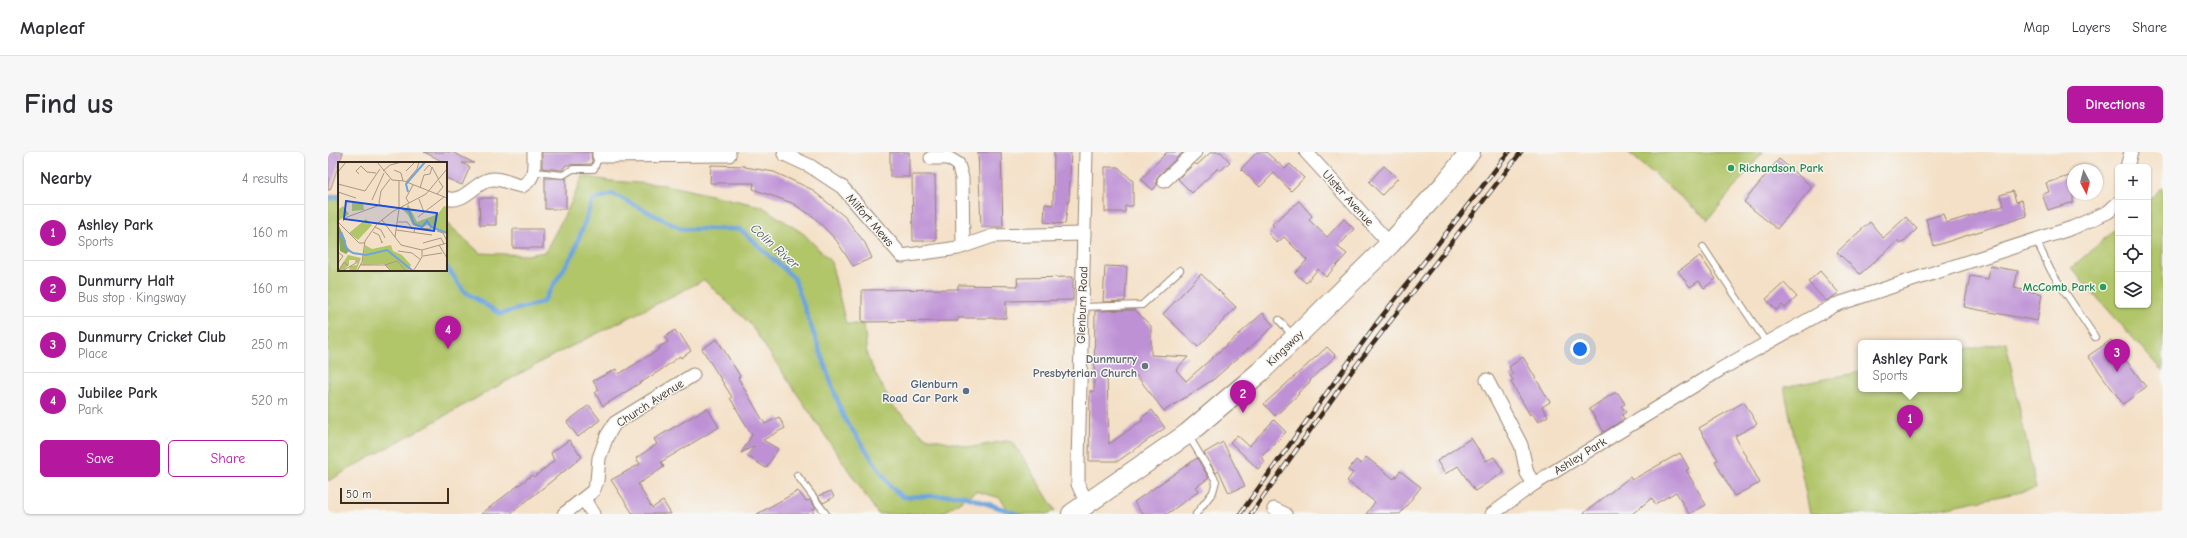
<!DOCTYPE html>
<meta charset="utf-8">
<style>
body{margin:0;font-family:"Comic Neue",sans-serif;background:#f7f7f7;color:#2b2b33}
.controls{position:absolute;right:12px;top:12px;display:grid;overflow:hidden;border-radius:6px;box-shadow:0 1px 3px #0004}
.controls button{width:36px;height:36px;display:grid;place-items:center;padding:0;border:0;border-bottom:1px solid #e1e1e2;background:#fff;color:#2b2b33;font:20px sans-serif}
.compass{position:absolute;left:1739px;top:12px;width:36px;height:36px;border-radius:50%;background:#fff;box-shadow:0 1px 3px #0004;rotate:173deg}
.scale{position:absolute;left:12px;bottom:10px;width:109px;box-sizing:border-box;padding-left:4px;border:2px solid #3b2a1e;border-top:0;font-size:11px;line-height:14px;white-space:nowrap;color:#3b2a1e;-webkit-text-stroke:3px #f6f6f2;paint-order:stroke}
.you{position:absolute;left:1252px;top:197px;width:14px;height:14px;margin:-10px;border:3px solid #fff;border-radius:50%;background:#1a73e8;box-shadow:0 0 0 6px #1a73e833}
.badge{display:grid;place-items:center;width:26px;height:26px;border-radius:50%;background:#b5179e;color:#fff;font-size:13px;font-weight:700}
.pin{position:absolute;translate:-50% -33px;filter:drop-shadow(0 1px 2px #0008)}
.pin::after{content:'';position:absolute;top:21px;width:14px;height:12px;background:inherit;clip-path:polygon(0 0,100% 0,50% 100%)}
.popup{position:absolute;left:1530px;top:188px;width:104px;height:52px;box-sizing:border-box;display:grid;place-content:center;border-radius:6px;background:#fff;filter:drop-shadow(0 1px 3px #0005);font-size:13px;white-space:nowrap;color:#7c7c81}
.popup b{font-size:15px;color:#2b2b33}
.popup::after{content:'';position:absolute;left:50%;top:100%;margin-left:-8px;border:8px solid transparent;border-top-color:#fff}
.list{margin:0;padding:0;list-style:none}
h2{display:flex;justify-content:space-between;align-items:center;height:52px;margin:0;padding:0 16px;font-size:17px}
h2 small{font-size:13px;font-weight:400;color:#7c7c81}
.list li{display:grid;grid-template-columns:26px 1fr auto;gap:12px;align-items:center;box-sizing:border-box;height:56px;padding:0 16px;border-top:1px solid #e1e1e2}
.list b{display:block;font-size:15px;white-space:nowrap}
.list p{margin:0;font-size:13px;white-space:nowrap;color:#7c7c81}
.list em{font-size:13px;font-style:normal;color:#7c7c81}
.actions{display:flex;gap:8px;padding:12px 16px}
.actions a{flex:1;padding:9px 0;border:1px solid #b5179e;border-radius:6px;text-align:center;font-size:14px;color:#b5179e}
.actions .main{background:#b5179e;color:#fff}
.icon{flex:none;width:22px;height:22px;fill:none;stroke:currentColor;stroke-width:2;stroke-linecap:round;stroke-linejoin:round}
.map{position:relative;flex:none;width:1835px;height:362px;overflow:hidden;border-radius:6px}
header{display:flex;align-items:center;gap:24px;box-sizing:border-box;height:56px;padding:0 20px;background:#fff;border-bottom:1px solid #e1e1e2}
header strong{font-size:19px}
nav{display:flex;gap:22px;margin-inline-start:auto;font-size:14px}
.intro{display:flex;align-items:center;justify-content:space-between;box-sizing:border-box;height:96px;padding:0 24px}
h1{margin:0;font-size:28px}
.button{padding:10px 18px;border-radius:6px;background:#b5179e;color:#fff;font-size:14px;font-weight:700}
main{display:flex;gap:24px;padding:0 24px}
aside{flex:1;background:#fff;border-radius:6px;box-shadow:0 1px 3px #0004}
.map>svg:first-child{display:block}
.green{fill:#b1c569;stroke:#767844}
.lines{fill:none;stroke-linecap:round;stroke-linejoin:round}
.stream{stroke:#6da5dc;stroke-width:4.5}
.building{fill:#be91d5}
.lane-casing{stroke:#988572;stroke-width:8}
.street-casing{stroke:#988572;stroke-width:15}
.primary-casing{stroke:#988572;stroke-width:22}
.lane{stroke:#fff;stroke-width:6}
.street{stroke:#fff;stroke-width:13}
.primary{stroke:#fff;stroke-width:20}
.rail-casing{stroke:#3b2a1e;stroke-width:4.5}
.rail{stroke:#f6f6f2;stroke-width:3;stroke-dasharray:9;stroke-linecap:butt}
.leisure-dot{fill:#2e9e5b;stroke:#f6f6f2;stroke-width:1.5}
.worship-dot{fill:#6b7280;stroke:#f6f6f2;stroke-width:1.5}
.service-dot{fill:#5c6f8a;stroke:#f6f6f2;stroke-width:1.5}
.labels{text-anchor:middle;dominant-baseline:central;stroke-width:3;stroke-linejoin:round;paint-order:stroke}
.leisure-label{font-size:12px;font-weight:bold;fill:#27864d;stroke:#f6f6f2;text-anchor:start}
.street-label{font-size:12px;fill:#3b2a1e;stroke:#f6f6f2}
.worship-label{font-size:12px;font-weight:bold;fill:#5b616d;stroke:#f6f6f2;text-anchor:end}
.service-label{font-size:12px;font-weight:bold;fill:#4e5e75;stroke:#f6f6f2;text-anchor:end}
.water-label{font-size:13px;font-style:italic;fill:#4c5560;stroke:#f6f6f2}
.inset-river{fill:none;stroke:#6da5dc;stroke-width:2}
.inset-road{fill:none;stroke:#aa9783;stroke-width:1}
.view{fill:#1d4ed8;fill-opacity:0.15;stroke:#1d4ed8;stroke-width:2}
.inset-edge{fill:none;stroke:#3b2a1e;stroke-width:2}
</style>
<header>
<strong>Mapleaf</strong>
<nav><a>Map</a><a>Layers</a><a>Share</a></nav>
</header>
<div class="intro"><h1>Find us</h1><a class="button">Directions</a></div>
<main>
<aside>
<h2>Nearby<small>4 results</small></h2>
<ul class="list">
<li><span class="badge">1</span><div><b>Ashley Park</b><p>Sports</p></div><em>160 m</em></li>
<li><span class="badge">2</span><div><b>Dunmurry Halt</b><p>Bus stop · Kingsway</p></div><em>160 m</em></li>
<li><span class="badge">3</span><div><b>Dunmurry Cricket Club</b><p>Place</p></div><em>250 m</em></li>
<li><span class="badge">4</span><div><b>Jubilee Park</b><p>Park</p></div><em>520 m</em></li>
</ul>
<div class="actions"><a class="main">Save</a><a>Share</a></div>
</aside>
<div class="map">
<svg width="1835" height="362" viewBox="0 0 1835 362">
<rect width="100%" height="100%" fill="#f6f6f2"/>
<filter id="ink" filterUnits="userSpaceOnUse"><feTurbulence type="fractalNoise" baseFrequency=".025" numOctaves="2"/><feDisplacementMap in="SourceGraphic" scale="8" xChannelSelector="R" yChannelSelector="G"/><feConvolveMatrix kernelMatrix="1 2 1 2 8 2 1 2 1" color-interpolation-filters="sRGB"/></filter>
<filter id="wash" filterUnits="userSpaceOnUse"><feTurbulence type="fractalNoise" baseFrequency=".012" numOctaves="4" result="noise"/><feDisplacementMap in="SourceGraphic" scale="16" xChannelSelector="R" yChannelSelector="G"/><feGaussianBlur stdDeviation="0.9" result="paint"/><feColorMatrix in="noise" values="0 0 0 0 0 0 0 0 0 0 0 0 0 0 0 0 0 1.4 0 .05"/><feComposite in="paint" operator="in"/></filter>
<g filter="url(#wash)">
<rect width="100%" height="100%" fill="#f4e0c6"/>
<g class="green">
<path d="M1300 0H1435L1380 68Z"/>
<path d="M255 24 282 29 338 33 433 54 476 82 503 110 518 172H536L539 204 549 225 565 254 597 285 644 295 678 289 685 290 727 358 721 362H683L672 346 648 339 613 362H550L422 172 376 128 220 206 0 329V44L11 42V118H118V70L152 101 199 103 217 100 243 51Z"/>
<path d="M1835 35V220L1743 116 1790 75V153H1820V48Z"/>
<path d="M1678 190 1708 337 1585 362H1482L1456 235 1533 220V237H1631V199Z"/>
</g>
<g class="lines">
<g class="stream">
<path d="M0 47 11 45"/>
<path d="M118 114 136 139 172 162 215 150 245 102 265 48 285 42 354 77H412L466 126 515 264 563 335 575 345 633 343 690 362"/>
</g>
</g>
<g id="blocks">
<g class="building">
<path d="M0 0H15L2 38H0Z"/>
<path d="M96 0H124L146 11H134L142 15 134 33 118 26V11Z"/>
<path d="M214 0H263L264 9 263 12 238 13 234 18 214 16Z"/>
<rect x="562" y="0" width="19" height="25"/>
<path d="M650 0H673L675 75H653Z"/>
<path d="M726 0H743L741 49H740L737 72 716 70 717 52 725 53Z"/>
<path d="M839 0H855L831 23 828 27 829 33 825 38 813 27Z"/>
<path d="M883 0H893L902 10 892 19 890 16 864 41 850 27 867 11 869 13Z"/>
<path d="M929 0H938L957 17 962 12 976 26 963 39 946 21 932 35 913 17Z"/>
<path d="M1451 7 1484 35 1449 77 1416 50Z"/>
<path d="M383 13 417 14V15L446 20 483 37 517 65 537 91 544 106 525 114 508 88 486 65 464 51 425 37 426 31H382Z"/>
<path d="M1056 14 1070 26 1054 43 1041 30Z"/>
<path d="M777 15H790L805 29V54H797V60H777Z"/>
<path d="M584 23H607L608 89H585Z"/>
<path d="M1745 23V50L1720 58 1714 42 1721 40 1718 31Z"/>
<rect x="217" y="26" width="21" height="31"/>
<path d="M1685 39 1688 50 1694 48 1699 64 1606 94 1598 67 1615 62 1618 71 1675 54 1672 43Z"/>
<path d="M151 46H168V73H152Z"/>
<path d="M971 49 984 64 981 68 999 85 1016 67 1026 77 1010 95 1019 102 998 125 990 117 978 131 967 121 979 108 956 85 949 91 940 81 946 75 944 72Z"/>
<path d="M1578 65 1589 77 1573 92 1570 89 1532 122 1509 100 1542 70 1555 86Z"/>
<rect x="185" y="77" width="30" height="19"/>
<path d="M1372 104 1388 127 1376 136 1371 129 1362 135 1350 119Z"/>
<path d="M777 114 799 115 797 149 775 150Z"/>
<path d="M1662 114 1690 119 1686 136 1714 142 1709 169 1636 155 1642 124 1660 127Z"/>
<path d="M1492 119 1511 141 1498 149 1480 130Z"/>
<path d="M873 122 908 155 870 195 835 162Z"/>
<path d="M745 125V148L678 149V166H630V169L534 170V138L630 137V133L690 134 689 126Z"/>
<path d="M1456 131 1469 145 1457 156 1454 153 1448 158 1438 147Z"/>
<path d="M807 158 823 174V203L860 205 848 218 858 229 935 161 946 174 886 227 836 259 809 224H779L781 292 815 268 813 266 824 258 837 276 790 309H761L762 239H766L767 159Z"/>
<path d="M347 178 350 183 352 182 363 199 353 206 352 204 333 218 275 254 267 241 271 238 265 229 288 217 291 222 332 197 331 195 340 190 337 185Z"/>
<path d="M389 187 412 224 410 226 437 272 451 265 457 276 435 288 450 297 438 316 419 304 426 294 413 301 424 283 402 246 404 245 374 197Z"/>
<path d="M1783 188 1818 235 1795 252 1760 204Z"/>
<path d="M999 195 1008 204 982 228 983 229 970 241 971 242 947 264 936 252Z"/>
<path d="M1195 205 1222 250 1214 255 1220 264 1210 270 1204 261 1202 263 1183 230 1186 229 1182 224 1185 222 1181 215Z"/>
<path d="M1286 241H1290L1297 252 1293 254 1298 260 1294 263 1296 267 1276 280 1261 257Z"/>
<path d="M1416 250 1429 272 1407 284 1432 331 1406 344 1387 309 1390 308 1371 276Z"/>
<path d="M261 253 272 268 250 285 239 270Z"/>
<path d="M379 256 391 275 333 310 336 315 310 332 324 356 335 349 343 362H305L283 328 312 312 308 306 329 292 326 287Z"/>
<path d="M946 268 958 280 933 305 937 309 930 317 902 290 909 283 921 294Z"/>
<path d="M1143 286 1158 309 1166 305 1176 320 1147 339 1130 314 1117 322 1109 309Z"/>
<path d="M241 288 254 305 182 362H153L204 323 206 325 226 309 223 301Z"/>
<path d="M895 290 917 334 901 341 891 319 888 321 876 301Z"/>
<path d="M1352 301 1361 317 1358 318 1378 353 1361 362 1348 340 1327 352 1324 346 1304 362H1255L1302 325 1304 328Z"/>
<path d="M1038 305 1066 327 1072 319 1093 335 1072 362H1038L1047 350 1019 329 1025 321 1020 318 1028 308 1033 312Z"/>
<path d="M869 306 881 326 868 335 871 339 839 362H814L806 350Z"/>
<path d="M470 339 478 349 482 348 488 356 484 358 486 362H429Z"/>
<path d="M503 339 506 345 495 351 490 344Z"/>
</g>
</g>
</g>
<g filter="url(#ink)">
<use href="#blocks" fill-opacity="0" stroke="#988572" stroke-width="1"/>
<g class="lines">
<g class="lane-casing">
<g id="lane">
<path d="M207 20 235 23 245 17H266L271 4"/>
<path d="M1708 88 1723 119 1767 185"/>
<path d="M1375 95 1438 190"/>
<path d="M753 155 814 153 852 118"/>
<path d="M951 168 965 184"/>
<path d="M860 283 888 329 885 340 868 362"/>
<path d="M469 323 498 362"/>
</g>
</g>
<g class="street-casing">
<g id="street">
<path d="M271 0V4L401 3V0"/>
<path d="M758 0 750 311V332L759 352"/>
<path d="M978 0 1062 92"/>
<path d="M456 2 482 14 514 35 574 104 630 96 665 84 756 82"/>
<path d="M603 6H620L630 12 634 26 635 94"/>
<path d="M1799 15 1803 0"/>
<path d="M836 29 867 0"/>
<path d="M118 46C137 53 148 27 166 27 175 27 185 33 194 34 208 26 206 15 206 0"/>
<path d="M1159 228 1193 293 1199 321 1206 332"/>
<path d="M256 347 265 362"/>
<path d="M946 357 957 362"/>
<path d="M236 362 265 339 269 329 271 306 279 284 287 271 365 223"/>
<path d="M1164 362 1206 332 1393 217 1507 153 1744 76 1780 60 1790 51"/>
</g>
</g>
<g class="primary-casing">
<path id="primary" d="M744 362 859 282 932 220 1062 92 1117 32 1142 0"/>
</g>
<use href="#lane" class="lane"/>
<use href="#street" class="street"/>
<use href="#primary" class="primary"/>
<g class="rail-casing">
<g id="rail">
<path d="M912 362 1048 172 1181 0"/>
<path d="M923 362 1024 219 1193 0"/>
</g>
</g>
<use href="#rail" class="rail"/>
</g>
</g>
<g class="leisure-dot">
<circle cx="1403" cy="16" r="4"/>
<circle cx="1775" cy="135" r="4"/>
</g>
<circle class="worship-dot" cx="817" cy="214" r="4"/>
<circle class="service-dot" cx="638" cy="239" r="4"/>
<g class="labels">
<g class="leisure-label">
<text x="1411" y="16">Richardson Park</text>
<text x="1767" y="135" text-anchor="end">McComb Park</text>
</g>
<g class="street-label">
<text transform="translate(1020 46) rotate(48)">Ulster Avenue</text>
<text transform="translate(542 68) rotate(49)">Milfort Mews</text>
<text transform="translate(754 153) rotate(-88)">Glenburn Road</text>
<text transform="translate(957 196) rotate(-44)">Kingsway</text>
<text transform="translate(322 251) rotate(-33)">Church Avenue</text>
<text transform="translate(1252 304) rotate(-32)">Ashley Park</text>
</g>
<g class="worship-label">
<text x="809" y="207">Dunmurry<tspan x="809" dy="14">Presbyterian Church</tspan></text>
</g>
<g class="service-label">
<text x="630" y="232">Glenburn<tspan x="630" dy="14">Road Car Park</tspan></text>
</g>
<g class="water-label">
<text transform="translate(447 94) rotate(42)">Colin River</text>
</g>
</g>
<g transform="translate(10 10)">
<rect width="109" height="109" fill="#f4e0c6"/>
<path d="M14 41H25L26 48 14 49ZM70 42 79 60 100 52 106 44 109 45V71L89 63 84 66 75 63 70 53 63 46 68 47ZM5 44 11 52 0 59V48ZM28 57 34 63 20 78 11 71ZM27 83 34 87 53 83 55 89 64 93 73 103 70 109H54L46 102 24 103ZM10 93 23 96 18 109H11L12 104 19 103 18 98H11V103L4 109H0Z" fill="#b1c569"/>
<path d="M0 62 8 79 7 83 12 88 8 92 2 89Z" fill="#8caa5d"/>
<path class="inset-river" d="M70 30 68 22 87 0M63 46 71 49 76 62 84 65 89 59 93 65 109 71M1 75 4 72 9 87 15 91 28 93 49 88 75 109"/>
<path class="inset-road" d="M39 0 54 18 66 19 109 36M94 5 101 18M56 8 63 11 65 19M45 9 52 3 64 0M68 9 77 0M86 9 91 3 94 6M0 10 8 0M21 12 18 9 23 4 29 10 38 11M61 19V46M68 20 79 7 81 0M0 22 27 29 42 7M82 26 86 13 92 12 94 5M0 30 18 36M99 32 105 25 101 19M81 37 86 50M34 38 46 11M71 41 68 36 75 23M52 45 42 43 41 41 43 29 52 17M61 47 57 75 63 83 84 88 109 81M80 55 106 35M44 58 57 75M5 59 9 55 42 43M0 60 21 81H27M60 60H69L74 66M37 65 43 68 47 76M58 68 94 73M99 69 105 71 109 79M35 70 41 73 44 81V79M76 70 77 66 93 67M85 81 103 76 106 82M101 83 109 96M60 89 74 91 83 98M0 90 5 94 0 101M85 94 104 91M22 103H47L53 109M47 103 59 99 68 109M1 108 6 100 10 104M76 108 84 95V88M4 109 18 101V98M19 109 24 100 27 79 39 62 54 50 88 32 109 7"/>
<path class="view" d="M8 39 99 51 96 69 6 57Z"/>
<rect width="109" height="109" class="inset-edge"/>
</g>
</svg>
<div class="controls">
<button>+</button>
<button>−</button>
<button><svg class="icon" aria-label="locate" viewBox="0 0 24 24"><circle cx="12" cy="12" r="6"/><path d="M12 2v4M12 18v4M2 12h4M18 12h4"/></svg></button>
<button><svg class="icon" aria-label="layers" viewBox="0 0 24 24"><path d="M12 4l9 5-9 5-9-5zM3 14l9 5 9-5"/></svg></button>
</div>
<svg class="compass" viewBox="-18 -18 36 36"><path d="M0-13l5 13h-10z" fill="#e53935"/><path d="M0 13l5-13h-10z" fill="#7c7c81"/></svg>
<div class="scale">50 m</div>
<div class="you"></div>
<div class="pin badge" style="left:1582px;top:286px">1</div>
<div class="popup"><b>Ashley Park</b>Sports</div>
<div class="pin badge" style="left:915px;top:261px">2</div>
<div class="pin badge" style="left:1789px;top:220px">3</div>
<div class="pin badge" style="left:120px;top:197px">4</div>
</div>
</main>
